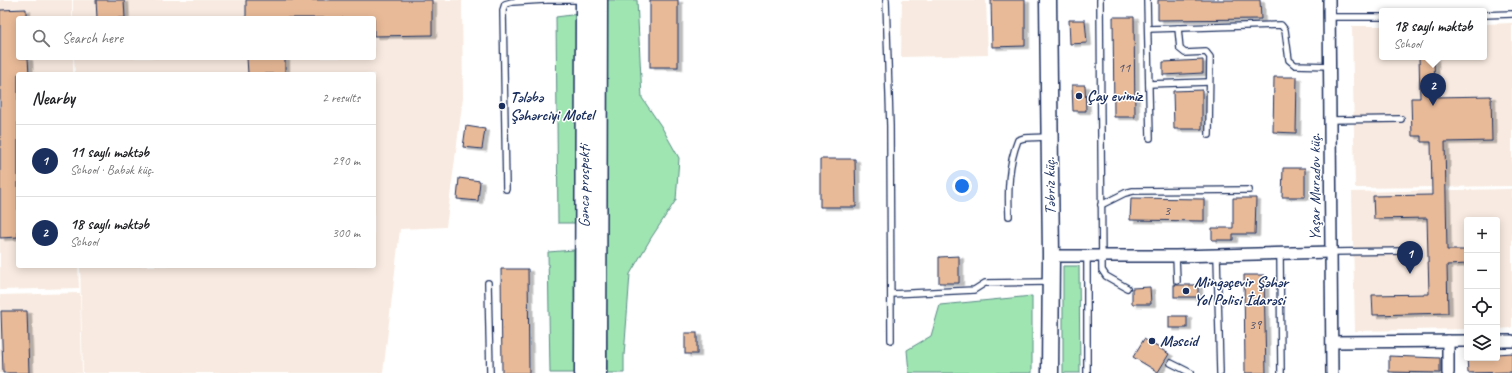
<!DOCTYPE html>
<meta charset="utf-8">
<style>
body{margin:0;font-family:Caveat,sans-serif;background:#f6f6f6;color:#202124}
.controls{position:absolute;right:12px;bottom:12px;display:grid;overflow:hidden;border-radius:4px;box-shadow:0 2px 10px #0003}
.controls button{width:36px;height:36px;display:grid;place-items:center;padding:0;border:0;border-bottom:1px solid #e0e0e0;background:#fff;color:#202124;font:20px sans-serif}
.you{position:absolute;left:962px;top:186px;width:14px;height:14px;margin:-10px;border:3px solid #fff;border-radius:50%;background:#1a73e8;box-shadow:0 0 0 6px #1a73e833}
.badge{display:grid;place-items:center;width:26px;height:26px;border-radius:50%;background:#1b2f5e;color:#fff;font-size:13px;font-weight:700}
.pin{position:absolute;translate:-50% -33px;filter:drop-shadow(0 1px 2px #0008)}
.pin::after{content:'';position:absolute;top:21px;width:14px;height:12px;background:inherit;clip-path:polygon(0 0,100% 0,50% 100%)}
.popup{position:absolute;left:1379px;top:8px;width:108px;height:52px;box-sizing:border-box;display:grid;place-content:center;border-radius:4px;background:#fff;filter:drop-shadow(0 1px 3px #0005);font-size:13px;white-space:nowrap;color:#757577}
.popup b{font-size:15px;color:#202124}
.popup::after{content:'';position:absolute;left:50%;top:100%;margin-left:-8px;border:8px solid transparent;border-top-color:#fff}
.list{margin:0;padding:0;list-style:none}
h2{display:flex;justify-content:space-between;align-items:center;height:52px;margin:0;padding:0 16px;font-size:17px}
h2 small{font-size:13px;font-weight:400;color:#757577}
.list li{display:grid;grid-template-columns:26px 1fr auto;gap:12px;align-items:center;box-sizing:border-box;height:72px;padding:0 16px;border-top:1px solid #e0e0e0}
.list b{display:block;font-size:15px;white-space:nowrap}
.list p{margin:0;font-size:13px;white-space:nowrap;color:#757577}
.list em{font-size:13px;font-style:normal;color:#757577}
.icon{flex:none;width:22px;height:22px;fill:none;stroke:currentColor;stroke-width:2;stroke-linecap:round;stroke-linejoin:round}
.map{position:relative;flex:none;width:1512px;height:373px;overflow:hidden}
.search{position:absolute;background:#fff;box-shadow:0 2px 10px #0003;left:16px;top:16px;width:360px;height:44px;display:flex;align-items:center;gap:10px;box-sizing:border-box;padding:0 14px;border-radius:4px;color:#757577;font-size:15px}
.panel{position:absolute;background:#fff;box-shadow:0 2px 10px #0003;left:16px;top:72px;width:360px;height:196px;border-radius:4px}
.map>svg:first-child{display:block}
.built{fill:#f8eae0}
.green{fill:#9fe5b2;stroke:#5d8a88}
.building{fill:#e8ba98;stroke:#1b2f5e;filter:url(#shadow)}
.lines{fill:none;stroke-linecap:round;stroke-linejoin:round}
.lane-casing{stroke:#1b2f5e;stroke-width:8}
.street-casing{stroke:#1b2f5e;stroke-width:14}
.secondary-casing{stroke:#1b2f5e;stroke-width:19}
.primary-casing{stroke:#1b2f5e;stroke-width:21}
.lane{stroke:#fff;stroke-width:5.5}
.street{stroke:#fff;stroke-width:11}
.secondary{stroke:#fff;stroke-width:16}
.primary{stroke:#fff;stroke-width:18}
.poi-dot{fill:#1b2f5e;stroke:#fff;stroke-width:1.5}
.labels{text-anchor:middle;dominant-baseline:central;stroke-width:3;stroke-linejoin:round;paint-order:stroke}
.number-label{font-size:14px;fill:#4e526c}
.poi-label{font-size:16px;font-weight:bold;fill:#1b2f5e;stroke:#fff;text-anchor:start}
.street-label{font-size:16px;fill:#1b2f5e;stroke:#fff}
</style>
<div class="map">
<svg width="1512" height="373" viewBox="0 0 1512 373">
<defs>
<filter id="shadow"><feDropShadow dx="4.5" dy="2.5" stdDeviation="0" flood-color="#0004"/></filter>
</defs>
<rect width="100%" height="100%" fill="#fff"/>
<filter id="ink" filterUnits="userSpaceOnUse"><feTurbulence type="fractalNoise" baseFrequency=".025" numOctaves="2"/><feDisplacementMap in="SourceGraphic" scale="8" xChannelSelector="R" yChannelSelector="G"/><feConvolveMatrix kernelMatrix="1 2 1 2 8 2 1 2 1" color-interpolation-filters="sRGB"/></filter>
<g filter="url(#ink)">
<g class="built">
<path d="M0 0H72V18H18V58H73V74H18V266H78L79 288 0 290Z"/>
<path d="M73 0H462L463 98 446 227 400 229 383 373H83L80 266H374V74H75L74 58H374V18H73Z"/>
<path d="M902 0H986L988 55 901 57Z"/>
<path d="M1512 23V186L1355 188 1352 26H1382V57H1484V24Z"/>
<path d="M1512 189V328L1497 329V220H1467V329L1355 331 1352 192Z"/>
<path d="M80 293 82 373H0V295Z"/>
</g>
<g class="green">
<path d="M605 0H637L642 98 661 126 679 158 676 200 651 238 630 274 624 356V373H607Z"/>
<path d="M579 14 577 223H558L556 17Z"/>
<path d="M574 250 575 373H550L548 252Z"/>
<path d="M1063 266H1079L1080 373H1063Z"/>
<path d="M1032 296V373H909L907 350 931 336 940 305Z"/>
</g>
<g class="building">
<path d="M96 0H124L125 18H97Z"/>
<path d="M246 0H432V35L374 36V18H246Z"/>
<rect x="650" y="0" width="28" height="67"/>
<path d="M991 0H1025V46L992 47Z"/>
<path d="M1158 0H1260L1261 19 1158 20Z"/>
<path d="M26 9V18H18V58H28L29 74H18V237L0 238V10Z"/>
<path d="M1113 17H1134L1135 117H1114Z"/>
<path d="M1069 20H1085L1087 43 1070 44Z"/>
<path d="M1419 57H1434L1435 97 1491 96 1492 141 1445 142 1447 250H1467V264L1447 265 1448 313 1373 315 1372 295 1429 294 1427 218 1374 219 1373 196 1432 195 1431 142H1421V136H1412L1411 98H1420Z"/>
<path d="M247 58H285V74H248Z"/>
<path d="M1203 60V73L1163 75V62Z"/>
<path d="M1274 77H1297L1296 133 1273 132Z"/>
<path d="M1072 85H1085L1086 111H1073Z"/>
<path d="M1202 90V129H1174L1173 91Z"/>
<path d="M466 126 485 129 482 149 463 147Z"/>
<path d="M820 159H855L856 207H820Z"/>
<path d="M1283 168H1305V197H1282Z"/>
<path d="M459 178 480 181 478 201 457 199Z"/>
<path d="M1131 198 1204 199V221L1130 220Z"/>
<path d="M1233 198H1256L1255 234H1233V240H1212V228H1233Z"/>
<path d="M959 256V283H939V257Z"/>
<path d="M501 269H528L529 373H502Z"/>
<path d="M1244 275H1264L1266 373H1245Z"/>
<rect x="1174" y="285" width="24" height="12"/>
<path d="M1150 287 1151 304H1132V288Z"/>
<path d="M1 311H27L29 373H3Z"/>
<rect x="1169" y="316" width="18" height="12"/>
<rect x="685" y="333" width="12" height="21"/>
<path d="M1144 339 1169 354 1158 372 1133 357Z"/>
<path d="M1512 353V372L1468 373 1467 358H1497V354Z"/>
<path d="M1389 356 1440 358V373L1389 372Z"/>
</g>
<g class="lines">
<g class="lane-casing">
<g id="lane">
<path d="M545 0H582"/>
<path d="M886 0 890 126 891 340"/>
<path d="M1100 0 1102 270 1106 276 1127 288"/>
<path d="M1147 0 1150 138"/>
<path d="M1484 15 1512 14"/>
<path d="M1330 17H1382"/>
<path d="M1178 28 1180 49 1185 53 1206 52 1210 57 1209 135"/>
<path d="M1148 29 1281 25 1285 30 1289 60 1295 65 1330 66"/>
<path d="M1149 84 1209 82"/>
<path d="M1330 120 1401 119"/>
<path d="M506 189 503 10 505 4 512 2 545 0"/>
<path d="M1101 205 1125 193 1133 191 1249 190"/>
<path d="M1009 216C1008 190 1008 165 1018 140L1024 138 1047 137"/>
<path d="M1331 252 1406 251"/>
<path d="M1280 253 1281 373"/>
<path d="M1217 255 1220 373"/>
<path d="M1087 256V373"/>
<path d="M1176 256 1177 281"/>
<path d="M488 283 490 373"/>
<path d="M891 294 974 290 985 283 1048 282"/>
<path d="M1171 363 1191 373"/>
</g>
</g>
<g class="street-casing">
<g id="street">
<path d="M1329 0 1332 373"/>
<path d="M1051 256H1176L1331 252"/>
<path d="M1448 341V373"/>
<path d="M1497 341H1512"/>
<path d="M1332 342 1467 341"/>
</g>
</g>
<g class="secondary-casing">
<path id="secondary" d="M1048 0 1051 256 1050 373"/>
</g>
<g class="primary-casing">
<g id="primary">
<path d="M584 373 585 0"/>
<path d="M597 373 598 0"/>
</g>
</g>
<use href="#lane" class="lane"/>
<use href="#street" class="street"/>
<use href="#secondary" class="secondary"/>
<use href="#primary" class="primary"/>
</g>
</g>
<g class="poi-dot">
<circle cx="1079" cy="96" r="4"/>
<circle cx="502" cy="106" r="4"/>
<circle cx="1186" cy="291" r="4"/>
<circle cx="1152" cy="341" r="4"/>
</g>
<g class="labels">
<g class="number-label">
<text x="1124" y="67">11</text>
<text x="1167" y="210">3</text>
<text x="1255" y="324">39</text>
</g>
<g class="poi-label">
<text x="1087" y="96">Çay evimiz</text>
<text x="510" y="97">Tələbə<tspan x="510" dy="18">Şəhərciyi Motel</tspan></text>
<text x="1194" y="282">Mingəçevir Şəhər<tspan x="1194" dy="18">Yol Polisi İdarəsi</tspan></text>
<text x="1160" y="341">Məscid</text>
</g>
<g class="street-label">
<text transform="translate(584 186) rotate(-90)">Gəncə prospekti</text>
<text transform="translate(1050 186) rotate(-91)">Təbriz küç.</text>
<text transform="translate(1315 187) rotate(-90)">Yaşar Muradov küç.</text>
</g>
</g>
</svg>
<div class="controls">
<button>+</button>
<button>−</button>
<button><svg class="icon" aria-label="locate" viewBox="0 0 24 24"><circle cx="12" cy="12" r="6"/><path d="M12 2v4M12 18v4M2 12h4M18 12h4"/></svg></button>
<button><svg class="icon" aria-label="layers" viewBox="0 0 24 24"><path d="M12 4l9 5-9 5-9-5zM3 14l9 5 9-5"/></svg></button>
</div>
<div class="you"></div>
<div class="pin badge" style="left:1410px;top:274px">1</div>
<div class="pin badge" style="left:1433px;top:106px">2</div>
<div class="popup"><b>18 saylı məktəb</b>School</div>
<div class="search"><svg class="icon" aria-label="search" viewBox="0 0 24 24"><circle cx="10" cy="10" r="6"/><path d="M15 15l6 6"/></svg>Search here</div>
<section class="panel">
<h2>Nearby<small>2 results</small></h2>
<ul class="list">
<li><span class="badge">1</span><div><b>11 saylı məktəb</b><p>School · Babək küç.</p></div><em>290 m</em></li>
<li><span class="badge">2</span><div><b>18 saylı məktəb</b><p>School</p></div><em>300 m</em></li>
</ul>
</section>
</div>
